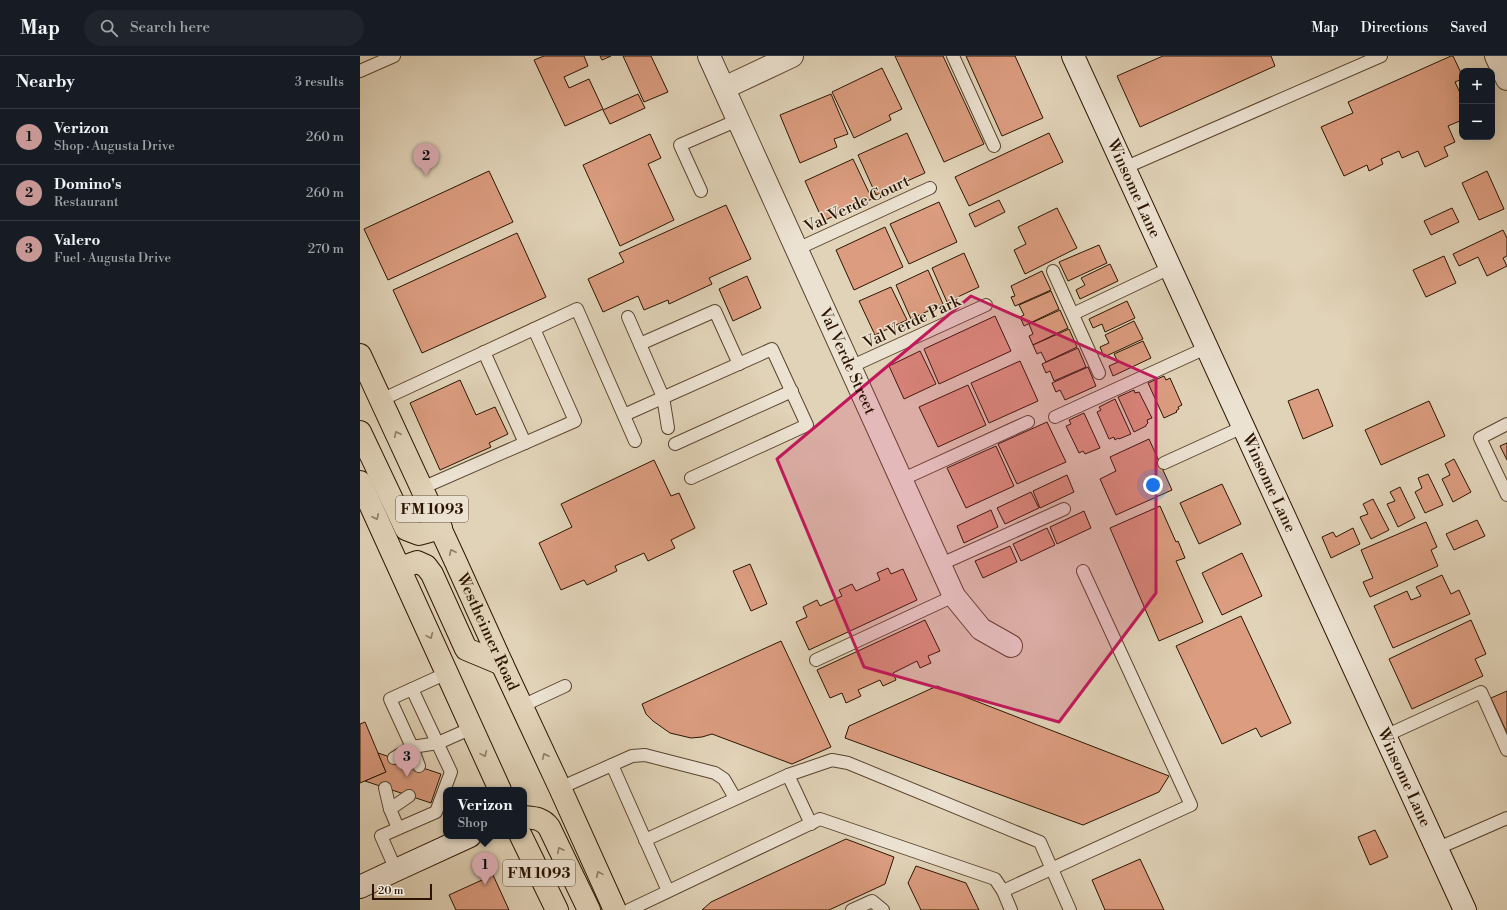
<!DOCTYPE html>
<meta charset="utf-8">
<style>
body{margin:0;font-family:"Libre Bodoni",serif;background:#20242c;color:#f1f3f6}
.controls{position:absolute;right:12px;top:12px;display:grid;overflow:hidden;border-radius:8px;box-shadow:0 4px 16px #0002}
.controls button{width:36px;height:36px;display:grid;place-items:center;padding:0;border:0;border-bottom:1px solid #363941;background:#171b24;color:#f1f3f6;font:20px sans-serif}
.scale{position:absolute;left:12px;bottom:10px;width:60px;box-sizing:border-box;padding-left:4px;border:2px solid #2c1500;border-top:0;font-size:11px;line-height:14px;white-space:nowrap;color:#2c1500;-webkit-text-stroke:3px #ece2d1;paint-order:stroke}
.you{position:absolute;left:793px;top:429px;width:14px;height:14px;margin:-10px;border:3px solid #fff;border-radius:50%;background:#1a73e8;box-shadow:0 0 0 6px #1a73e833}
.badge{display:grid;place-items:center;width:26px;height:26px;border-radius:50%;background:#c59692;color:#111;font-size:13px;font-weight:700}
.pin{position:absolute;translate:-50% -33px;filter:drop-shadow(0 1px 2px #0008)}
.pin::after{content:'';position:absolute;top:21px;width:14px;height:12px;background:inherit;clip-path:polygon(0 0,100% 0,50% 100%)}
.popup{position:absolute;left:83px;top:731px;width:84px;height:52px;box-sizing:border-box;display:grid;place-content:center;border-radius:8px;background:#171b24;filter:drop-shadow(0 1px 3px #0005);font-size:13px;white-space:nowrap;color:#9ea1a6}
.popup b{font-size:15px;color:#f1f3f6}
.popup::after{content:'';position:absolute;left:50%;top:100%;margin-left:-8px;border:8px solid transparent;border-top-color:#171b24}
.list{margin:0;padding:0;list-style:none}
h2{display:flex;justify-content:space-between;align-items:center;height:52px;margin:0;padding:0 16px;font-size:17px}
h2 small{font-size:13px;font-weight:400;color:#9ea1a6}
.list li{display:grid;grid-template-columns:26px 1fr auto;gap:12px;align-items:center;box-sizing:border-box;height:56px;padding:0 16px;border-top:1px solid #363941}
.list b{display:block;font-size:15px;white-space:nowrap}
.list p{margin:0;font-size:13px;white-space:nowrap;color:#9ea1a6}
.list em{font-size:13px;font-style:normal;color:#9ea1a6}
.icon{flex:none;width:22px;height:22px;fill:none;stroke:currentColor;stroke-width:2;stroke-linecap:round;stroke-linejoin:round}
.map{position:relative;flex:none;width:1147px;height:854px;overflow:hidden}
header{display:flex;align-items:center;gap:24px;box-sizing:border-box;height:56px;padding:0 20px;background:#171b24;border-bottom:1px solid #363941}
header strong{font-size:19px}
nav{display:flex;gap:22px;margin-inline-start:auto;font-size:14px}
.search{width:280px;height:36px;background:#20242c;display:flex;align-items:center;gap:10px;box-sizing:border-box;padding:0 14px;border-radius:22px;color:#9ea1a6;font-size:15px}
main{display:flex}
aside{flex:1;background:#171b24}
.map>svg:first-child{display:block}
.building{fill:#db9c7f;stroke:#2c1500}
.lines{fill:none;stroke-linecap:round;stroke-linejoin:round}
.lane-casing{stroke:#59442e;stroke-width:14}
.street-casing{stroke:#59442e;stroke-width:24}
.secondary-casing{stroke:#2c1500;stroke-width:24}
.primary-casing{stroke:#2c1500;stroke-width:24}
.lane{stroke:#ece2d1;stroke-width:12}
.street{stroke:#ece2d1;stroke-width:22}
.secondary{stroke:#ece2d1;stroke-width:22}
.primary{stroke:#e1d3b8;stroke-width:22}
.oneway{stroke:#907e65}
.marked{fill:#c2185b;fill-opacity:0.2;stroke:#c2185b;stroke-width:3;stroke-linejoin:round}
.labels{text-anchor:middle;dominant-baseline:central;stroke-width:3;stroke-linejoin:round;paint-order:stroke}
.shield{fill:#ece2d1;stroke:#66523f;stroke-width:1}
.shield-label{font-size:15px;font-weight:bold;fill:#2c1500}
.street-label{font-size:16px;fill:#2c1500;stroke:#ece2d1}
</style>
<header>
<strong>Map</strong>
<div class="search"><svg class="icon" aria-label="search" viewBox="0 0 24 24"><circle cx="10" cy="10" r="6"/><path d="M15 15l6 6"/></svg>Search here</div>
<nav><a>Map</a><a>Directions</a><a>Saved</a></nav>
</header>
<main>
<aside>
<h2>Nearby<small>3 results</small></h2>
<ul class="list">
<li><span class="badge">1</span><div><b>Verizon</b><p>Shop · Augusta Drive</p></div><em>260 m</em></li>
<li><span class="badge">2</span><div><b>Domino's</b><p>Restaurant</p></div><em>260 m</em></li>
<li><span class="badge">3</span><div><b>Valero</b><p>Fuel · Augusta Drive</p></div><em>270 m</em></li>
</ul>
</aside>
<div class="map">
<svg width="1147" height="854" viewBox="0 0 1147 854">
<rect width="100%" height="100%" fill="#e1d3b8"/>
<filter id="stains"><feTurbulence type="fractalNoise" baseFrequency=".005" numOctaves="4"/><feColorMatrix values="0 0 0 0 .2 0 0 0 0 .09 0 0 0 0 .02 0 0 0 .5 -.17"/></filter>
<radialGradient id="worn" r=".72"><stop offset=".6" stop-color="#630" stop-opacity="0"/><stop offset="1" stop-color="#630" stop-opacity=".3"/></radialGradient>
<g class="building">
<path d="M184 0H224L228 10 204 21 209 32 229 23 243 53 205 70 174 4Z"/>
<path d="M240 0H251L242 4Z"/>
<path d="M263 0H291L308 36 284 46Z"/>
<path d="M535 0H583L624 88 584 106Z"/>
<path d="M606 0H655L683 62 642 80Z"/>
<path d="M803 0H911L915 10 780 71 757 20Z"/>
<path d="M1091 0H1093L1102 19V23L1095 26 1100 37 1102 36V64L1088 70 1095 86 1084 91 1088 100 1065 111 1058 95 1042 102 1039 95 1021 103 1023 108 1009 115 1007 109 984 120 961 71 993 57 988 46Z"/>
<path d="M522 12 542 53 529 59 531 64 494 82 472 36Z"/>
<path d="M278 38 285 52 250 68 243 54Z"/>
<path d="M471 38 488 78 474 83 477 91 440 107 420 59Z"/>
<path d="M547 77 565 117 516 139 498 99Z"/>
<path d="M689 77 703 106 609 150 595 121Z"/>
<path d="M290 78 301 102 288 108 314 164 260 190 223 109Z"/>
<path d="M493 103 512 143 463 165 445 125Z"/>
<path d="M129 115 153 166 28 224 4 173Z"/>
<path d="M1127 115 1144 153 1119 164 1102 127Z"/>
<path d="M639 144 645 156 615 171 609 158Z"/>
<path d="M579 146 597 186 549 208 530 168Z"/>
<path d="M366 149 391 203 349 222 352 228 309 248 308 244 284 254 278 240 243 256 228 223 264 206 259 197Z"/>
<path d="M697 152 717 192 665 218 654 194 666 188 658 171Z"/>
<path d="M1092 152 1099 166 1071 179 1064 165Z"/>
<path d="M525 171 543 211 494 234 476 194Z"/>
<path d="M1143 174 1147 182V200L1143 202 1147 210 1127 220 1118 201 1099 210 1093 198Z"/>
<path d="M157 177 186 241 62 297 33 234Z"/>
<path d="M739 189 747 207 708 225 699 206Z"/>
<path d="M604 197 619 231 587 246 572 212Z"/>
<path d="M1084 200 1096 227 1066 241 1053 214Z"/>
<path d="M750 208 758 225 720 243 716 234 725 229 721 222Z"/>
<path d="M568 214 583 248 551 263 536 229Z"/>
<path d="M682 215 691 234 655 250 651 241 655 240 651 230Z"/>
<path d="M387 220 401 252 373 265 359 233Z"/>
<path d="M531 231 547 264 515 279 499 245Z"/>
<path d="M691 235 699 253 664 270 660 261 664 259 659 249Z"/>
<path d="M767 245 775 262 745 276 742 268 733 272 729 263Z"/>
<path d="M700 254 708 272 673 289 669 280 673 278 669 268Z"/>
<path d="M635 260 651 295 579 328 564 293Z"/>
<path d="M774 265 783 283 744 301 740 291 749 287 745 279Z"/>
<path d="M709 273 717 291 686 306 681 296 677 298 673 289Z"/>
<path d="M783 285 791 302 753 320 749 310 758 306 754 298Z"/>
<path d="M718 292 726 311 694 325 690 315 686 317 682 308Z"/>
<path d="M560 295 576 328 544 343 529 310Z"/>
<path d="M660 305 678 345 629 367 611 327Z"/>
<path d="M728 311 736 330 705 344 700 334 696 336 692 327Z"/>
<path d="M804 320 806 324 810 322 822 349 818 351 819 353 816 355 817 356 804 362 788 327Z"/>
<path d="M100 324 116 359 135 351 148 378 129 387 131 391 80 414 50 347Z"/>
<path d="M608 329 626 369 578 391 559 351Z"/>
<path d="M958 333 973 370 943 383 928 345Z"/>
<path d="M774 334 775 337 779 336 792 362 787 364 788 367 786 369V370L774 376 758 341Z"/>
<path d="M755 343 771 378 759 383 758 382 755 384 754 381 749 383 737 356 741 354 739 351Z"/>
<path d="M1069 345 1085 380 1021 409 1005 374Z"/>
<path d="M724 357 740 392 725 398 723 395 719 397 706 370 711 368 709 364Z"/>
<path d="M687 366 706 406 657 428 638 388Z"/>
<path d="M789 383 812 434 756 459 740 423 756 415 750 401Z"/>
<path d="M1147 387V404L1140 390Z"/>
<path d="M636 390 654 430 606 452 587 412Z"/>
<path d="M1094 403 1111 436 1093 446 1082 423 1090 419 1085 408Z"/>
<path d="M294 404 311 440 319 437 335 472 311 484 315 492 288 505 284 497 255 510 257 515 227 529 224 524 201 534 179 487 212 471 201 448Z"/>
<path d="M1068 418 1083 449 1065 457 1055 436 1062 432 1058 422Z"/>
<path d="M707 419 714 436 680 452 673 435Z"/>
<path d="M862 428 881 468 839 488 820 447Z"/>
<path d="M1040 431 1055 462 1038 471 1027 448 1035 445 1030 436Z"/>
<path d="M671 436 679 452 645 468 637 452Z"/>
<path d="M1013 443 1029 474 1011 483 1000 461 1008 458 1003 448Z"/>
<path d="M800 450 816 486 818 485 825 502 816 505 843 566 799 585 750 472Z"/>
<path d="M631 454 638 471 604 487 597 470Z"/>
<path d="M724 455 731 472 697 488 690 471Z"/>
<path d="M1117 464 1125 480 1094 494 1086 478Z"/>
<path d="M1066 466 1077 491 1071 494 1078 510 1010 541 1003 526 1013 522 1001 494Z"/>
<path d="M687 472 695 489 661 505 653 488Z"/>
<path d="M993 472 1000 488 971 502 962 481 973 476 976 481Z"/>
<path d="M650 490 657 506 623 522 615 505Z"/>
<path d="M882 497 902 540 862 559 842 517Z"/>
<path d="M390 508 407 548 391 555 373 515Z"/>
<path d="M528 512 531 518 543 513 557 544 449 594 436 566 447 561 443 551 457 544 460 550 482 540 479 534 492 528 496 535 520 524 517 517Z"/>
<path d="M1082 519 1091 538 1099 534 1110 558 1033 592 1014 550 1047 535 1051 544 1061 540 1056 531Z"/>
<path d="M881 560 931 667 901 681 896 672 862 688 816 590Z"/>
<path d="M565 564 580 595 568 600 571 607 560 612 557 605 533 617 536 624 523 630 520 624 498 634 501 640 486 647 482 637 470 642 457 614Z"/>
<path d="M1111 564 1126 598 1115 603 1123 620 1052 653 1029 603Z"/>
<path d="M421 585 471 691 432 708 352 678 342 681 331 682 310 677 293 665 286 658 282 648Z"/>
<path d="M577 630 809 720 799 736 723 769 485 682 489 670Z"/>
<path d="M1147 635V677L1131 642Z"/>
<path d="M5 666 26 716 0 727V668Z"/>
<path d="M18 697 81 718 71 747 5 725 26 716Z"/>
<path d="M1015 774 1028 801 1010 809 998 781Z"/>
<path d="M486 783 534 801 525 828 469 854H342L351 846Z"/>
<path d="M780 803 804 854H745L732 824Z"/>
<path d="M556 810 606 827 619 854H561L548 827Z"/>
<path d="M133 819 149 854H96L89 839Z"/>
</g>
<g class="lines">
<g class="lane-casing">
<g id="lane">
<path d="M593 0 634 90"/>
<path d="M0 15 34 0"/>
<path d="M764 112 1021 0"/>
<path d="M341 135 320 89 378 64"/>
<path d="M437 193 570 132"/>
<path d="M693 215 739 317"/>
<path d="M713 258 810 212"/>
<path d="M268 261 303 341 308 372"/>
<path d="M280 288 355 255 379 308"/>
<path d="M124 296 165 387"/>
<path d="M490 311 626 249"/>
<path d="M21 344 217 253 275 385"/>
<path d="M264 359 412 293 447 369 331 422"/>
<path d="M695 361 846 292"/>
<path d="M1147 368 1120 382 1147 439"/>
<path d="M315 388 432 335"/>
<path d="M804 407 883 371"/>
<path d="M541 424 668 366"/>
<path d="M62 432 215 365 174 273"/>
<path d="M579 509 704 453"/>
<path d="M456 604 594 540"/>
<path d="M52 633 30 643 52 691 78 687 112 672"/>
<path d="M162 650 205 630"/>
<path d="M1025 680 1121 636 1147 694"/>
<path d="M34 702 52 691 59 710"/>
<path d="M252 709 308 835"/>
<path d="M428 719 451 768"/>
<path d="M25 732 30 753 38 772"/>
<path d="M200 732 272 700 285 699 355 717 364 723 375 742"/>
<path d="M30 753 49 740"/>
<path d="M285 784 428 719 472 704 488 707 680 786 710 854"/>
<path d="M1076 793 1147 762"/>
<path d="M36 814 21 780 76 756 91 716 52 633 87 617"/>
<path d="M643 835 831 749 723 515"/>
<path d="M269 854 460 763 635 823 643 835 651 854"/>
<path d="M492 854 512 845 523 854"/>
</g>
</g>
<g class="street-casing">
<g id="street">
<path id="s1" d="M349 0 594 540 621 573 651 590"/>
<path d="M1136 0 1147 23"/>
<path d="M364 32 432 0"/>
</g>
</g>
<g class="secondary-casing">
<g id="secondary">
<path id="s2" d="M713 0 1105 854"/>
<path d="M0 831 36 814 110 780"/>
</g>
</g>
<g class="primary-casing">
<g id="primary">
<path id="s3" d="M0 299 94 502 142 608 200 732 255 854"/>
<path d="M0 376 46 473 59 478 81 472"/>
<path d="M0 426 140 734"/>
<path d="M40 512 57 506 66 510 72 518 106 593 142 608"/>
<path d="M164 761C175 762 182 762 189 771L229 854"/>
<path d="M161 780 197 854"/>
</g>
</g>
<use href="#lane" class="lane"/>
<use href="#street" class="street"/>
<use href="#secondary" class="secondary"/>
<use href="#primary" class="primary"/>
</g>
<defs><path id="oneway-chevron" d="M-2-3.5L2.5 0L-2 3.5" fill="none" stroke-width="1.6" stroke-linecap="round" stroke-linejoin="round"/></defs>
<g class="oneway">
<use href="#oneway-chevron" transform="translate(37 378) rotate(-115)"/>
<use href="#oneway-chevron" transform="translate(16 461) rotate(65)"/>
<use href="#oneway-chevron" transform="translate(92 496) rotate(-115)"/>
<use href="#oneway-chevron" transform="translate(70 580) rotate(66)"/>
<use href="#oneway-chevron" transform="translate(124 698) rotate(66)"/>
<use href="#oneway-chevron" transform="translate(185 700) rotate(-115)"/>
<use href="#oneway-chevron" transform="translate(200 794) rotate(-116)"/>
<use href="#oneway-chevron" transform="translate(239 818) rotate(-114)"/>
</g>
<path class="marked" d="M611 240 796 322V537L699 666 504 611 417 403Z"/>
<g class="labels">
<g class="shield">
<rect x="36" y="440" width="72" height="26" rx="3"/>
<rect x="143" y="804" width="72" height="26" rx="3"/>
</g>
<g class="shield-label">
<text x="72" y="453">FM 1093</text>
<text x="179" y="817">FM 1093</text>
</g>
<g class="street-label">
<text stroke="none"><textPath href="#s2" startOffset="146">Winsome Lane</textPath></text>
<text transform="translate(497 148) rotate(-25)">Val Verde Court</text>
<text transform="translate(552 266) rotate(-25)">Val Verde Park</text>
<text stroke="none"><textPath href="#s1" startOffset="335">Val Verde Street</textPath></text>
<text stroke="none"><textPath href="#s2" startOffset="470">Winsome Lane</textPath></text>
<text stroke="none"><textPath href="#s3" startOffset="305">Westheimer Road</textPath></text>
<text stroke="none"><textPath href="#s2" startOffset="794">Winsome Lane</textPath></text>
</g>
</g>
<rect width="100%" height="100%" filter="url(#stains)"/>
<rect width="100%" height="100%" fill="url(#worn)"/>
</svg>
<div class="controls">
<button>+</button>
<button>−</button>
</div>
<div class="scale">20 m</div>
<div class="you"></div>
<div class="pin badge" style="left:125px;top:829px">1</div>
<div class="popup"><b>Verizon</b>Shop</div>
<div class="pin badge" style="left:66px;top:120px">2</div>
<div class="pin badge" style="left:47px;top:721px">3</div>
</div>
</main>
